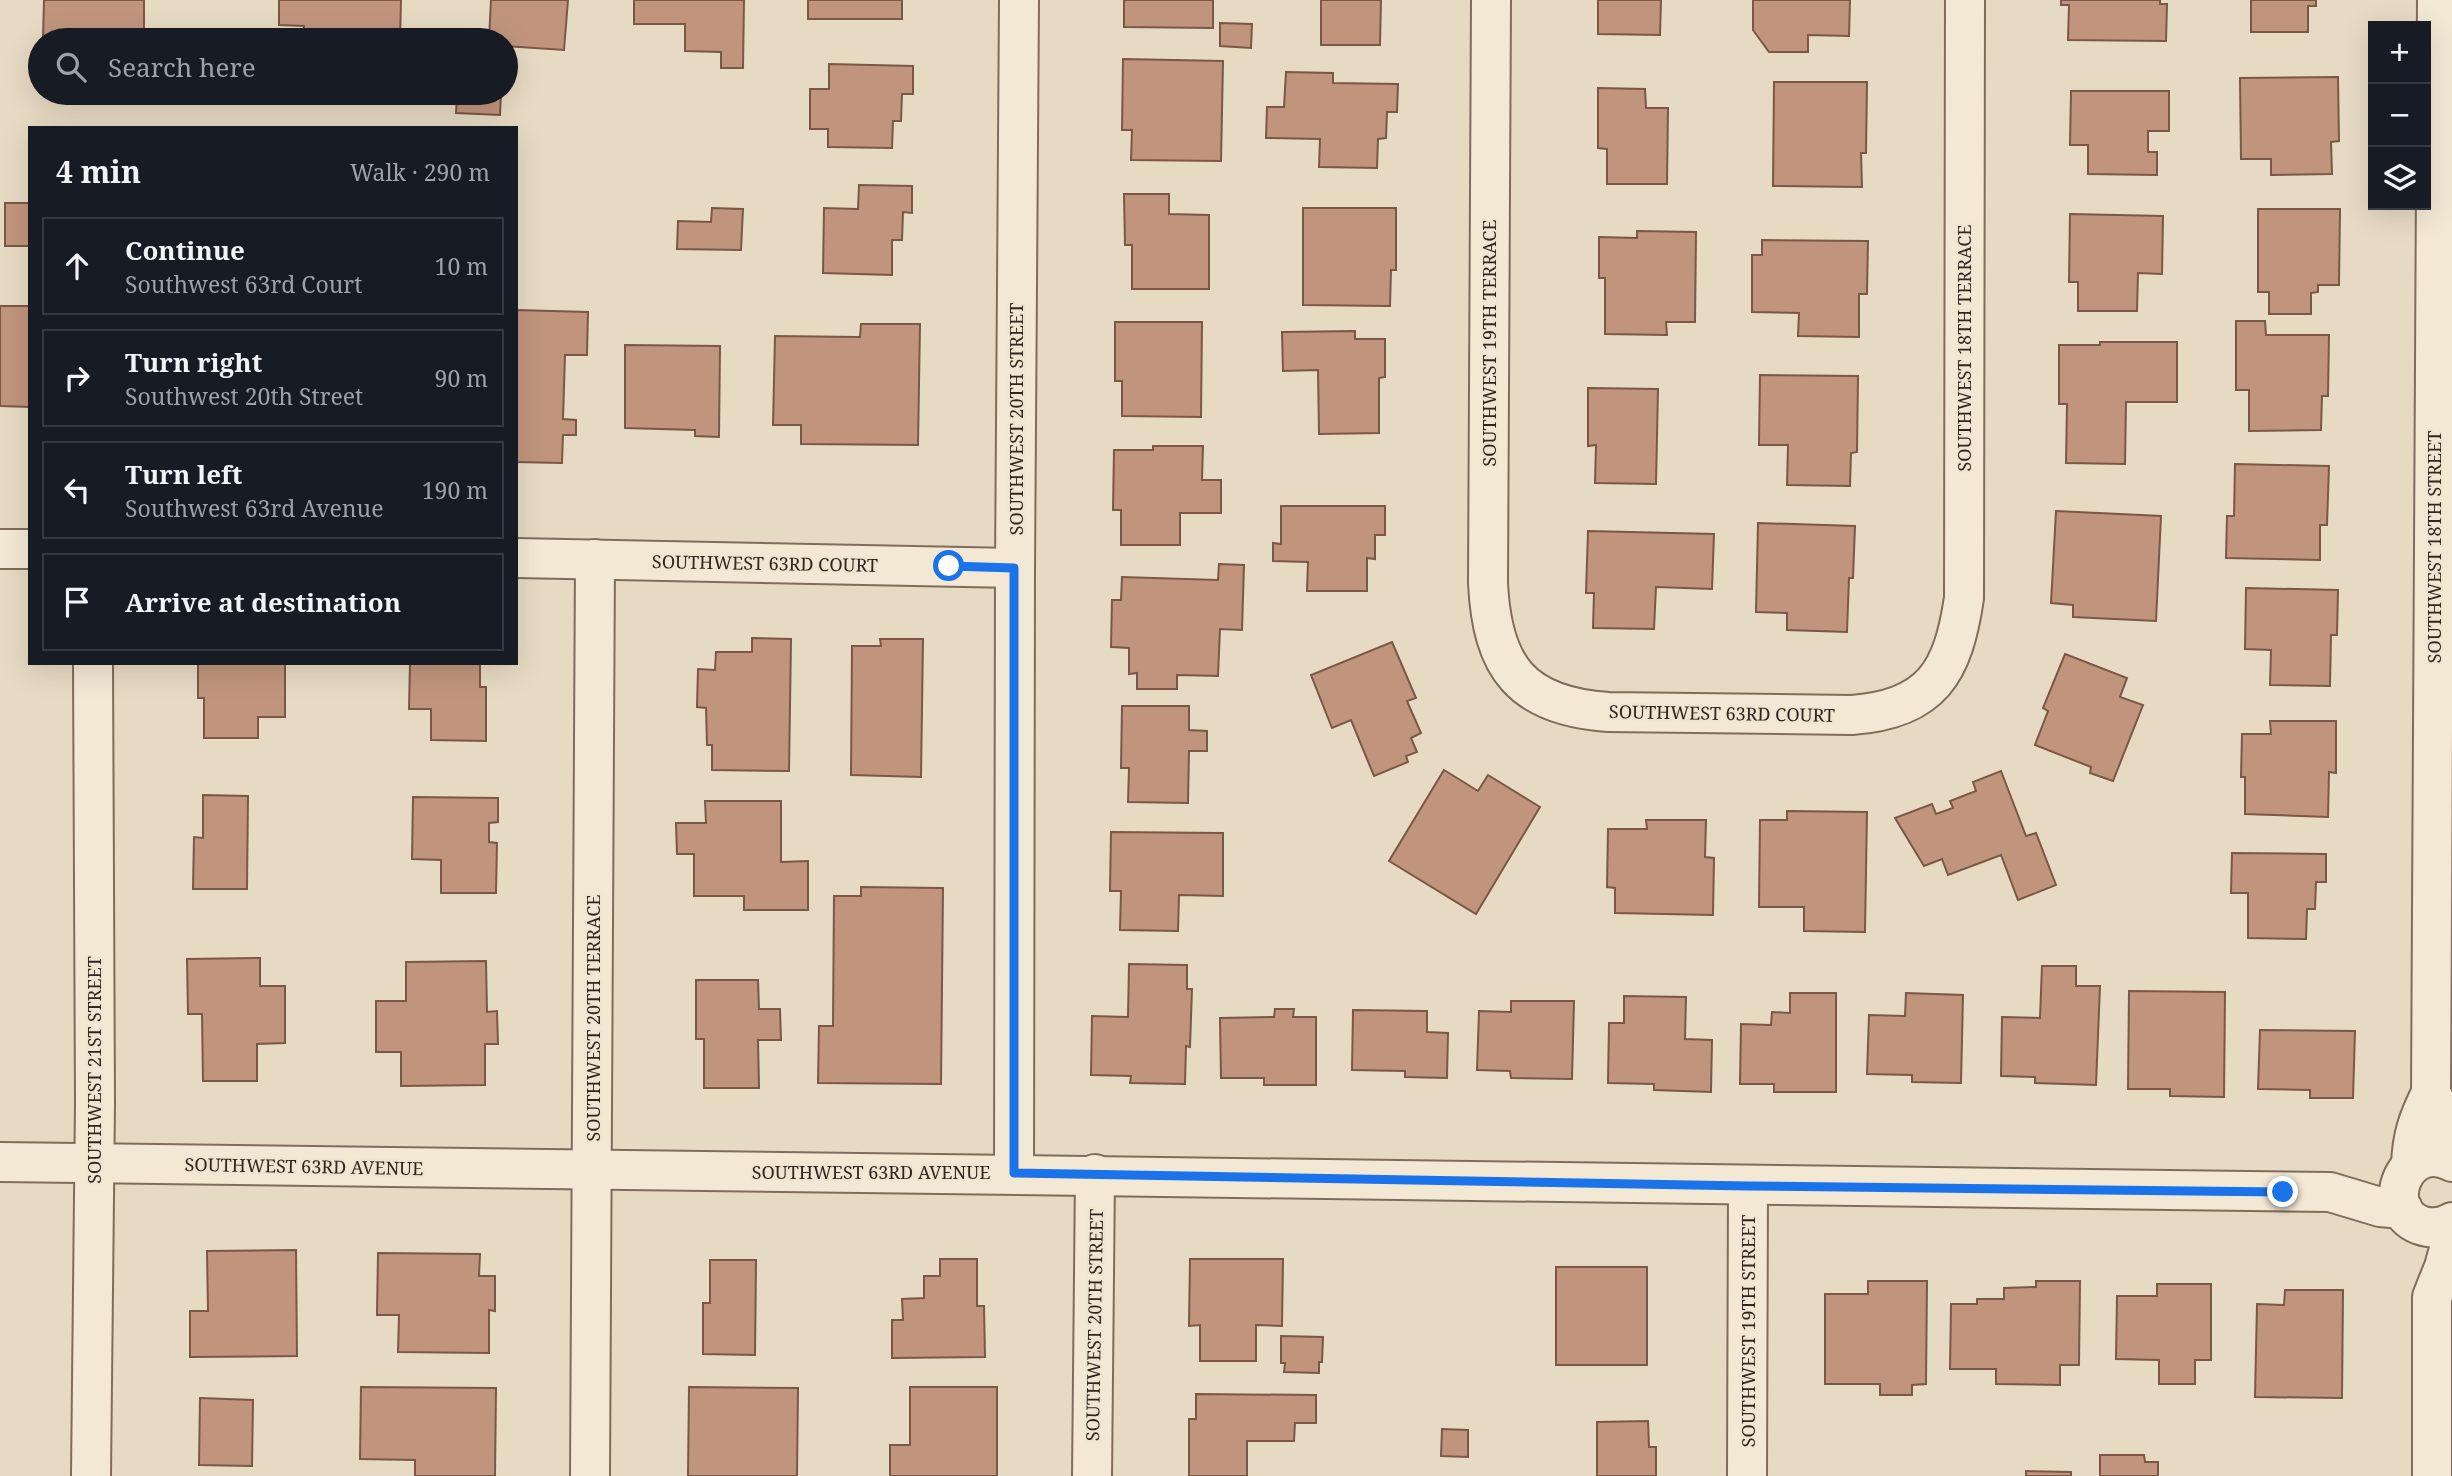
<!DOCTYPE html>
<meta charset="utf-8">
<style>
body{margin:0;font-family:"Noto Serif",serif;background:#20242c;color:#f1f3f6}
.controls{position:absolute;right:21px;top:21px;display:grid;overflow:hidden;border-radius:0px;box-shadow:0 7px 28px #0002}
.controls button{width:63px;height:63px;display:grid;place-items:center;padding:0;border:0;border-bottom:2px solid #363941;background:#171b24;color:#f1f3f6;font:35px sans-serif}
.stop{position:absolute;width:21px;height:21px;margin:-16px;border:5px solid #1a73e8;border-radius:50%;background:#fff}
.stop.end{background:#1a73e8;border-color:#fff;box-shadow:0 2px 7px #0008}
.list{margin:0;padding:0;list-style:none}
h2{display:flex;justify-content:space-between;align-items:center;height:91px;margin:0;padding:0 28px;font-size:30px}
h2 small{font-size:23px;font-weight:400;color:#9ea1a6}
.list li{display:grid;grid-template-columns:46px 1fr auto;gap:21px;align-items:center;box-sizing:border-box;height:98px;margin:0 14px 14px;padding:0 14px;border:2px solid #363941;border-radius:0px}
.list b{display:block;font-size:26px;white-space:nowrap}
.list p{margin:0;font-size:23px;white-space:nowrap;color:#9ea1a6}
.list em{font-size:23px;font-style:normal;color:#9ea1a6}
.icon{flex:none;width:38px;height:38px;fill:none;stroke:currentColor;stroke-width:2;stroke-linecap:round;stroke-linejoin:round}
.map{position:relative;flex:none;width:2452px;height:1476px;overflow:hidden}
.search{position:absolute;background:#171b24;box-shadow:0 7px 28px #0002;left:28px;top:28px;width:490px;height:77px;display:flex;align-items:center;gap:18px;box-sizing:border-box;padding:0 24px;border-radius:38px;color:#9ea1a6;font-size:26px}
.panel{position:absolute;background:#171b24;box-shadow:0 7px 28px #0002;left:28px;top:126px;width:490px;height:539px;border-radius:0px}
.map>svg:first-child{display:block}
.building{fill:#c1957d;stroke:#7b5745;stroke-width:2}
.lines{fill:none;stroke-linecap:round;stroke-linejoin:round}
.minor-casing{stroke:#7f6c5c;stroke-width:42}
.minor{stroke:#f3e8d4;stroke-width:38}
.route{stroke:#1a73e8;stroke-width:9}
.labels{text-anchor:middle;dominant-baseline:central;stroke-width:5;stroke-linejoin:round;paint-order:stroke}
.street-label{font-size:18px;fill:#31261e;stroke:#f0e5d1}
</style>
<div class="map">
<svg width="2452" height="1476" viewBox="0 0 2452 1476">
<rect width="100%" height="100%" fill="#e7dac3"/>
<g class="building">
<path d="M44 0H144V40L43 39Z"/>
<path d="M279 0H401L400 40H303L304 26 279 25Z"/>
<path d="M491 0H568L564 50 506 46V40H489Z"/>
<path d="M634 0H744L743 68H721V52L685 51V24H634Z"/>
<rect x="808" y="0" width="94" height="19"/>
<path d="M1124 0H1213V28L1124 27Z"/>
<path d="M1321 0H1381L1380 45H1321Z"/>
<path d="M1598 0H1661L1660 35 1598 34Z"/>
<path d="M1753 0H1850L1849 36 1808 35V52H1769L1753 30Z"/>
<path d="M2061 0H2160V4H2167L2166 41 2068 40 2069 5H2061Z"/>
<path d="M2251 0H2316V6H2308V32H2251Z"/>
<path d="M1220 23 1252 24 1251 48 1220 46Z"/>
<path d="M1123 59 1223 61 1221 161 1131 160 1132 130H1122Z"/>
<path d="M829 64 913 66V94H902L901 121H893L892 148 828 147V129H810V89H829Z"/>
<path d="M1286 72 1333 73V83L1398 84 1397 112H1387L1386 138 1378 139 1377 168 1319 167 1320 139 1266 138 1267 107H1284Z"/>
<path d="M2338 77 2339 141 2331 142 2332 174 2271 175V159H2241L2240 78Z"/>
<path d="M1774 82H1867L1866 153H1861L1862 187 1773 186Z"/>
<path d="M1598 88 1645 89 1646 108H1668L1667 184H1607V149L1598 148Z"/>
<path d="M2071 91H2169V131H2148V152H2157V175L2088 174V145H2070Z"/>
<path d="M303 93H399V95L303 94Z"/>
<path d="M447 93H501L500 115 456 113 457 96H447Z"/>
<path d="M859 185 912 186V213L903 212 902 240H892V275L823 273 824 208 858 209Z"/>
<path d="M1124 194H1169V214L1209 215V289H1132V245H1125Z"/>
<rect x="5" y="203" width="25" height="43"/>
<path d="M712 208 743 209 741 250 677 249 678 221 711 222Z"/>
<path d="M1303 208H1396V270H1391L1390 306 1303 305Z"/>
<path d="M2258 209H2340L2339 285H2318V292L2311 293V314H2269V292H2258Z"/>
<path d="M2070 214 2163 216 2162 274 2138 273 2137 311H2078V282H2069Z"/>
<path d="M1637 231 1696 232 1695 322H1666L1667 335 1605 334V278H1599V237L1637 238Z"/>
<path d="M1762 240 1868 241 1867 294H1859V337L1798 336 1799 313 1752 312V255H1762Z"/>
<path d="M0 306H30V407L0 406Z"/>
<path d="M516 310 588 312 587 355H565L563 419 576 420V435H563L562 463 516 462Z"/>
<path d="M2236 321H2265L2266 335H2329L2328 396H2322L2321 430 2249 431V390H2236Z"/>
<path d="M1115 322H1202L1201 417 1122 416V381H1115Z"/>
<path d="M861 324H920L918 445 801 444V425H773L775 336 860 337Z"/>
<path d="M1355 331V339H1385V377L1379 378V433L1319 434 1318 370 1283 371 1282 332Z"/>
<path d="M2100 342H2177V402H2126L2125 464 2066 463 2067 404H2059V345H2100Z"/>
<path d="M625 345 720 346 719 437 695 436V430L625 428Z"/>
<path d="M1760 375 1858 376 1857 452 1851 453 1850 486 1787 485 1788 445H1759Z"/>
<path d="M1588 388 1658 389 1656 484 1595 483 1596 445 1588 446Z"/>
<path d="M1153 446H1203L1202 480H1221V513H1180V545H1121V510H1113L1114 450H1153Z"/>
<path d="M2235 464 2329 466 2327 525H2320V560L2226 558 2227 516H2234Z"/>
<path d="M1281 506H1385V535H1375V559L1367 558V591H1307L1308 562 1273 561V543L1281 544Z"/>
<path d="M2056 511 2161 516 2156 621 2073 617V605L2051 603Z"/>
<path d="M1758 523 1855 526 1853 578H1849L1847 632 1787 630V613L1756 612Z"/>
<path d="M1588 531 1714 534 1712 589 1656 587 1654 629 1593 628 1594 593H1586Z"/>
<path d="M1219 564 1244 565 1242 630 1220 629 1218 676 1177 675V689H1137V673L1129 674V648L1111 647 1112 600H1121L1122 577 1218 580Z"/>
<path d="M2246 588 2338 590 2337 635H2331L2330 686 2270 685 2271 650 2245 649Z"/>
<path d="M752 638 791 639 789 771 712 770V745H707L706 708 697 707 698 669 715 670 716 652H752Z"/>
<path d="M880 639H923L921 777 851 775 852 646H881Z"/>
<path d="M1392 642 1416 698 1407 701 1421 733 1411 738 1417 752 1406 756 1408 762 1374 776 1351 720 1332 728 1311 675Z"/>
<path d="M2065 654 2127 678 2120 697 2143 705 2113 781 2090 773 2091 767 2035 745 2048 711 2043 708Z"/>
<path d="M198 663H285V717H258V738H204V698H198Z"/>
<path d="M410 663H480V687H486V741L431 740V709H409Z"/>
<path d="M1122 706H1189V730L1207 731V751H1189L1188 803 1128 802 1129 768H1121Z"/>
<path d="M2270 721H2336V773L2329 772 2328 817 2245 814V777H2241L2242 734H2271Z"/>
<path d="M1444 770 1478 791 1488 775 1540 807 1476 914 1389 861Z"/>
<path d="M2001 771 2026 836 2036 833 2056 885 2018 900 2001 855 1948 875 1942 859 1924 866 1895 818 1932 804 1936 814 1953 808 1950 801 1976 791 1973 782Z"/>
<path d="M203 795 248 796 247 889H193L194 837 203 838Z"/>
<path d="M413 797 498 798V822L489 823V842L497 843 496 893H441V860L412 859Z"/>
<path d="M705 801H781V862L808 861V910H744V896H694V854H677L676 823H706Z"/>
<path d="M1787 811 1867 812 1865 932 1804 931V907H1759L1760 820H1787Z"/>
<path d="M1646 820H1706L1705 857 1714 858 1713 915 1615 913V888L1607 887 1608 829H1647Z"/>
<path d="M1111 832 1223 833V896L1179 895 1178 931 1120 930 1121 891H1110Z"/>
<path d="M2232 853 2326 854V882H2316L2315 909H2307L2306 939 2248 938V893H2231Z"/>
<path d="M861 887 943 888 941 1084 818 1083 819 1026H833L834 896H861Z"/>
<path d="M260 958V986H285V1043L257 1044V1081H203L202 1014H188L187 959Z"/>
<path d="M486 961 487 1012 497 1011 498 1044H485V1085L401 1086V1052H376V1001H406V962Z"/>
<path d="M1129 964 1187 965V989H1192L1190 1047 1186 1046 1185 1084 1130 1083 1131 1076 1091 1075 1092 1016 1128 1017Z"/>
<path d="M2042 966H2076V986H2100L2096 1085 2035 1083V1077L2001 1076 2002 1017 2040 1018Z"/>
<path d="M696 980H758L759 1009H780L781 1040H758L759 1088H704V1039H696Z"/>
<path d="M2129 991 2225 992 2224 1097 2170 1096V1089H2128Z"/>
<path d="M1790 993H1836V1092H1774V1084H1740L1741 1024 1771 1025 1772 1012 1790 1013Z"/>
<path d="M1906 993 1963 995 1961 1083 1912 1082V1075L1867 1074 1869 1015 1905 1016Z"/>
<path d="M1624 996 1686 997 1685 1039 1712 1040 1711 1092 1654 1090V1084L1608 1083 1609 1023H1624Z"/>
<path d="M1511 1001H1574L1572 1079 1511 1078 1510 1071 1477 1070 1479 1011 1511 1012Z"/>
<path d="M1275 1009H1294L1293 1017H1316V1085H1264V1078H1221L1220 1018 1274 1017Z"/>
<path d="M1353 1010 1427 1011V1032L1448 1033 1447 1078 1405 1077V1071L1352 1070Z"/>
<path d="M2260 1030 2355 1031 2353 1098H2310V1090L2258 1089Z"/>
<path d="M296 1250 297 1356 190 1357V1311H208L207 1251Z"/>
<path d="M378 1253 480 1254 479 1276H495V1311L489 1310V1353L398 1352 399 1315H377Z"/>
<path d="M940 1259H977V1306H984L985 1357 892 1358V1320H903L902 1299 924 1298V1276H940Z"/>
<path d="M1190 1259H1283L1282 1326 1256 1325V1361H1200V1325L1189 1326Z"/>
<path d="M710 1260H756L755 1355 703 1354V1303H710Z"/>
<rect x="1556" y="1267" width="91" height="98"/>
<path d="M1868 1281H1927L1926 1384 1912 1385V1395H1880V1384H1825V1294H1868Z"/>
<path d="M2036 1281H2080L2079 1365H2060V1385L1996 1384V1369H1950L1951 1304H1977V1299H2004V1288L2036 1287Z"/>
<path d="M2157 1284H2211V1360H2195V1384H2159V1360L2116 1359 2117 1296H2157Z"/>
<path d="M2285 1290H2343L2342 1398 2255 1397 2257 1304 2284 1305Z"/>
<path d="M1281 1336 1323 1337 1322 1362H1319V1373L1284 1372 1285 1363H1281Z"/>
<path d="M361 1387 496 1388 495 1476H415V1460L360 1459Z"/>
<path d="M689 1387 798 1388 797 1476H688Z"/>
<path d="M910 1387H997V1476H890V1445H910Z"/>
<path d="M1196 1394 1316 1395V1423H1295L1294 1441H1247V1476H1189V1419H1196Z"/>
<path d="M200 1398 253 1400 252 1466 199 1465Z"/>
<path d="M1648 1421 1649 1447H1656V1476H1597V1422Z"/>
<path d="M1442 1429 1468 1430V1457L1441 1456Z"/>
<path d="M2100 1455H2144L2145 1462H2158V1476H2100Z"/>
<path d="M2026 1471 2071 1472V1476H2026Z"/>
</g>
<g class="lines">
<g class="minor-casing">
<g id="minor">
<path d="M1491 0 1488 583C1492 667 1521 706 1608 712L1852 715C1932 709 1953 672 1964 598L1965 0"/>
<path d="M2437 0 2431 1093 2443 1116 2452 1151"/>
<path d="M0 549H30"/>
<path d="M516 558 1015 568"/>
<path d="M0 1162 2330 1192 2380 1207 2403 1209"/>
<path d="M2452 1162C2406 1138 2377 1208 2420 1225 2431 1229 2442 1228 2452 1222"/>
<path d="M2411 1165C2412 1136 2418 1119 2431 1093"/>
<path d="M1014 1173 1015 568 1019 0"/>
<path d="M91 1476 95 1103 93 663"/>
<path d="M590 1476 595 559"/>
<path d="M1092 1476 1095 1174"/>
<path d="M1747 1476 1748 1186"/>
<path d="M2432 1476V1297L2444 1267 2452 1238"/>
</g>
</g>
<use href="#minor" class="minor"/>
</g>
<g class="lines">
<path class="route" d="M949 566 1014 568V1173L1748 1186 2283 1192"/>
</g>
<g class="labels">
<g class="street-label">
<text transform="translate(1489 343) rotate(-90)">SOUTHWEST 19TH TERRACE</text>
<text transform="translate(1964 348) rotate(-90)">SOUTHWEST 18TH TERRACE</text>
<text transform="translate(1016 419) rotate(-90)">SOUTHWEST 20TH STREET</text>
<text transform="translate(2434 547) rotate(-90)">SOUTHWEST 18TH STREET</text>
<text transform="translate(765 563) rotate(1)">SOUTHWEST 63RD COURT</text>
<text transform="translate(1722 713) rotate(1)">SOUTHWEST 63RD COURT</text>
<text transform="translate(593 1018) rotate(-90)">SOUTHWEST 20TH TERRACE</text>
<text transform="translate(94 1070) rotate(-90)">SOUTHWEST 21ST STREET</text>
<text transform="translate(304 1166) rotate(1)">SOUTHWEST 63RD AVENUE</text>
<text x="871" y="1172">SOUTHWEST 63RD AVENUE</text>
<text transform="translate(1094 1325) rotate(-89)">SOUTHWEST 20TH STREET</text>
<text transform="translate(1748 1331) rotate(-90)">SOUTHWEST 19TH STREET</text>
</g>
</g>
</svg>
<div class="controls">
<button>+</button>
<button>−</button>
<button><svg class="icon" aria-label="layers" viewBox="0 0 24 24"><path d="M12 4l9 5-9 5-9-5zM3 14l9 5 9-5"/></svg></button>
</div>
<div class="stop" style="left:949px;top:566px"></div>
<div class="stop end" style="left:2283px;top:1192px"></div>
<div class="search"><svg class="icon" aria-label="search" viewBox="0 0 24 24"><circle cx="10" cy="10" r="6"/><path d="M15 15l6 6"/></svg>Search here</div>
<section class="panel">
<h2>4 min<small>Walk · 290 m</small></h2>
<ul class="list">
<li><svg class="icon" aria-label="ahead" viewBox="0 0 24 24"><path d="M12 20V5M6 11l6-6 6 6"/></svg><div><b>Continue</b><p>Southwest 63rd Court</p></div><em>10 m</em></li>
<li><svg class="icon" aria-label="right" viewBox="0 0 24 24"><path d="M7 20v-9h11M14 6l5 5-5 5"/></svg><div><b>Turn right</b><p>Southwest 20th Street</p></div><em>90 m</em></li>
<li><svg class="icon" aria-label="left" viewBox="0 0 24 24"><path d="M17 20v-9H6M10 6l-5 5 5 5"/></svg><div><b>Turn left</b><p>Southwest 63rd Avenue</p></div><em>190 m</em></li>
<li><svg class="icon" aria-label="arrive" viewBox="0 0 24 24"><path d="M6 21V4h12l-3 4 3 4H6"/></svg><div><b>Arrive at destination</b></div></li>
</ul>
</section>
</div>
